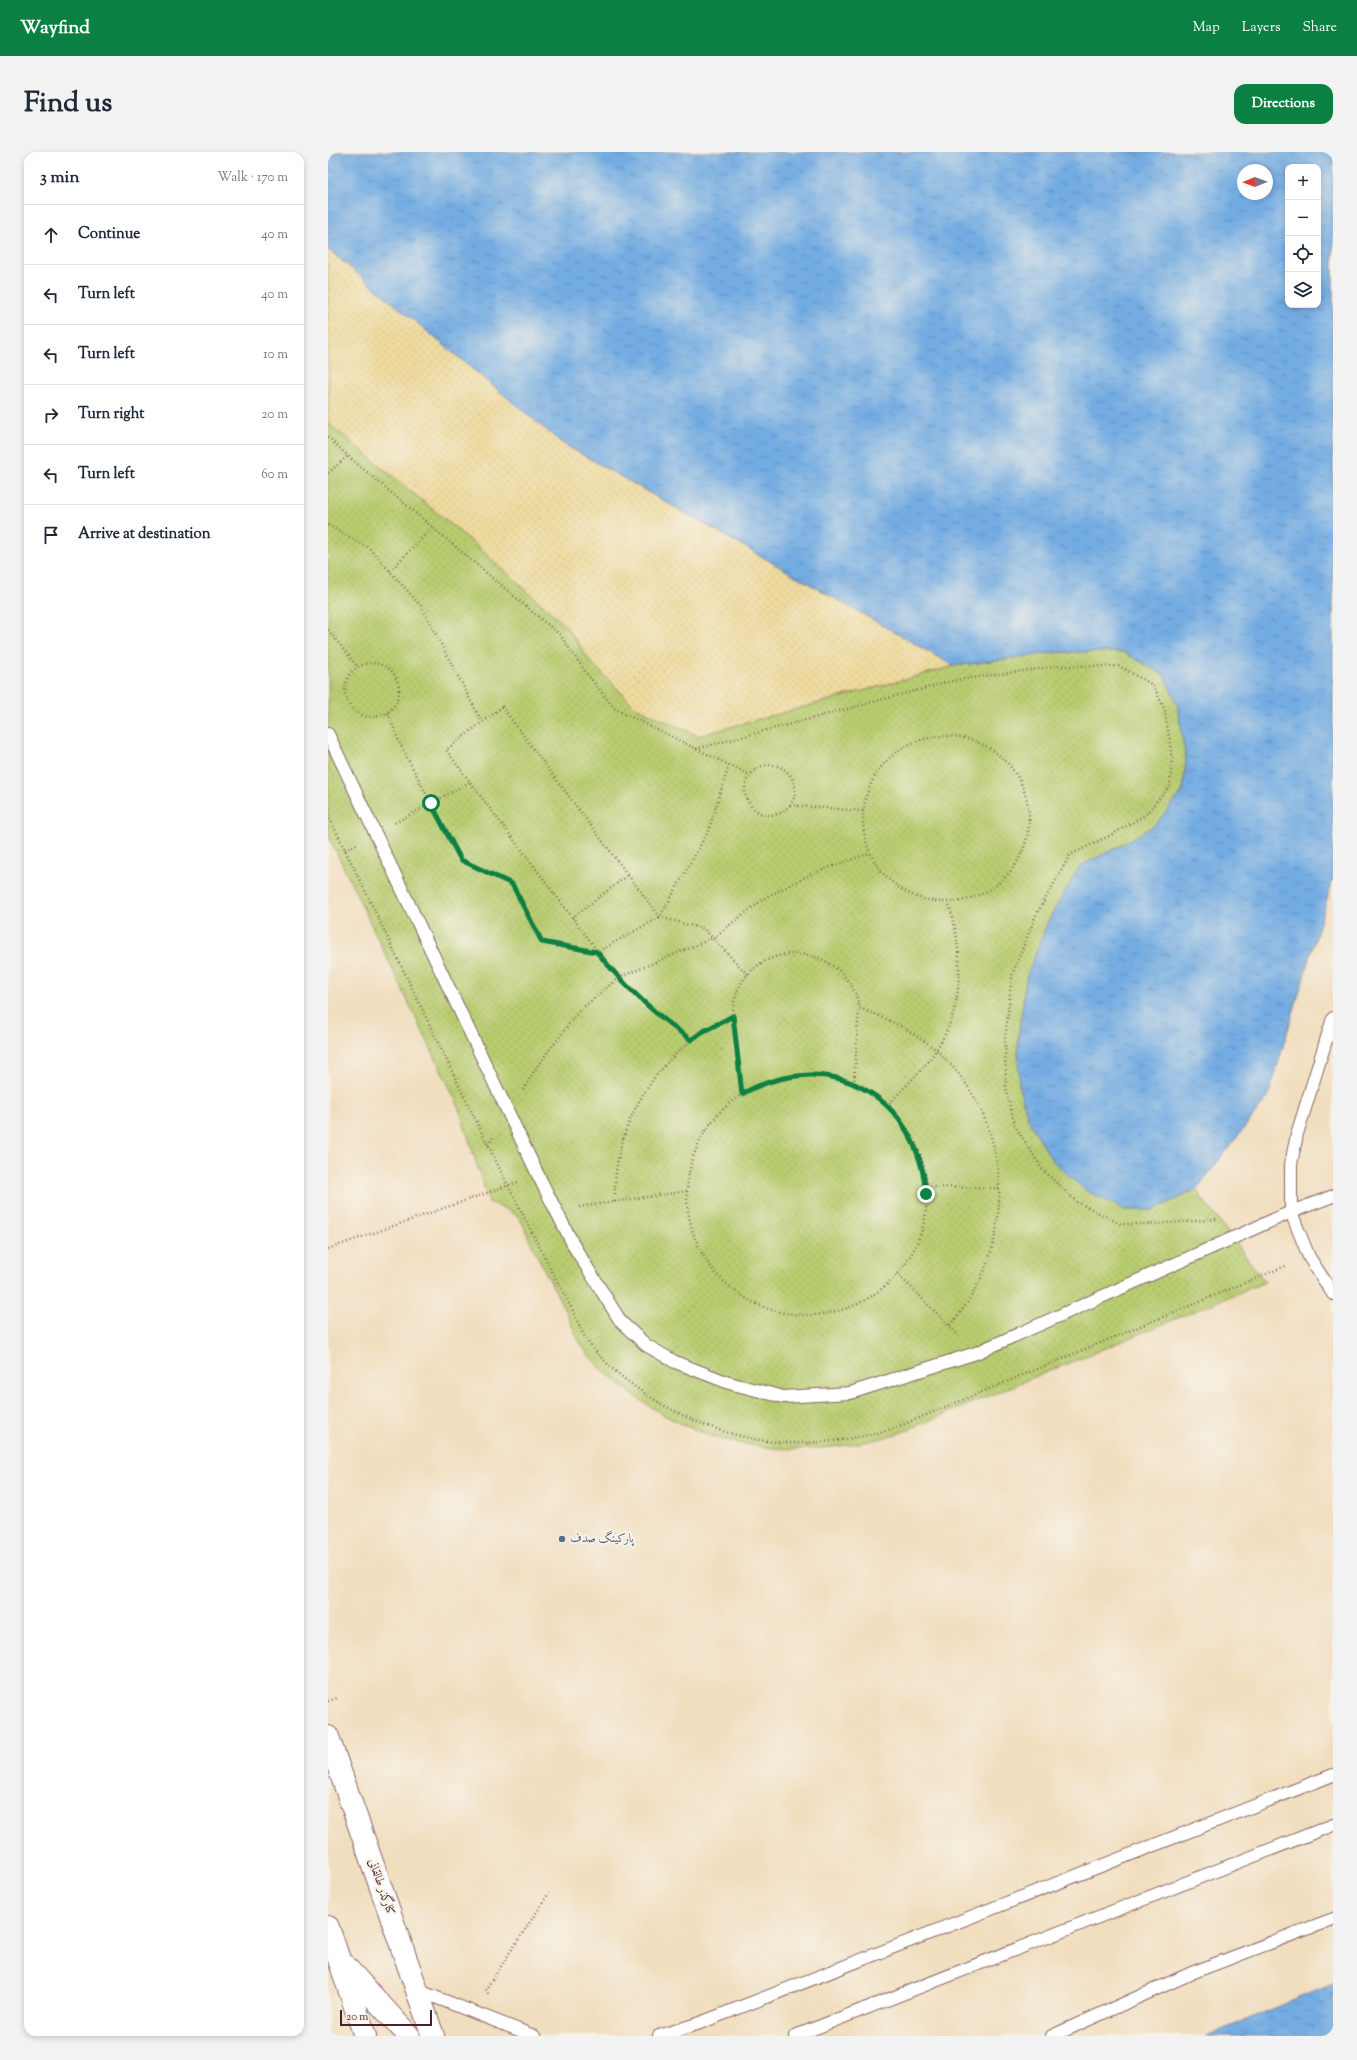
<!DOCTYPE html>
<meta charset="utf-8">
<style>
body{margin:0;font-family:"Sorts Mill Goudy",Amiri,serif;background:#f2f2f3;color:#1f2937}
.controls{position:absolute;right:12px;top:12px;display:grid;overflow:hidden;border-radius:8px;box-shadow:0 2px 6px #0003}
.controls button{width:36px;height:36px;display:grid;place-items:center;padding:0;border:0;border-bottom:1px solid #e0e1e3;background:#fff;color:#1f2937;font:20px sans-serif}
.compass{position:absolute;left:909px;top:12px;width:36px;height:36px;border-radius:50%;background:#fff;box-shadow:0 2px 6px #0003;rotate:269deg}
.scale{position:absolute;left:12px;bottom:10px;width:92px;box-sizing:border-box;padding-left:4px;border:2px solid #4a1f2b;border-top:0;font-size:11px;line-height:14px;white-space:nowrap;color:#4a1f2b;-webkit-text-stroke:3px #f7f3e8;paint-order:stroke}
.stop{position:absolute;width:12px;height:12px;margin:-9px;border:3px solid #0b8043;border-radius:50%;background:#fff}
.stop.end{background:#0b8043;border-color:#fff;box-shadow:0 1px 4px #0008}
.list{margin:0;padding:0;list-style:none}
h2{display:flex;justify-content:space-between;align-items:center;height:52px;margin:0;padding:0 16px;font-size:17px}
h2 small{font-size:13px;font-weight:400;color:#747a83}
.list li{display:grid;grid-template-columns:26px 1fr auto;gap:12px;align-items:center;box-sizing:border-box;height:60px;padding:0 16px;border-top:1px solid #e0e1e3}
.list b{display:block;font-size:15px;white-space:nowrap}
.list em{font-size:13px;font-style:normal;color:#747a83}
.icon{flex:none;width:22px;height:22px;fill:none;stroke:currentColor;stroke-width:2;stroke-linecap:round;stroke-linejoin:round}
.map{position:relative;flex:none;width:1005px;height:1884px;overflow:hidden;border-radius:12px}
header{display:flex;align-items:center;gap:24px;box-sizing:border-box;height:56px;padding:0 20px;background:#0b8043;color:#fff}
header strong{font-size:19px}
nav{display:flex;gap:22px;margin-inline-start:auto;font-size:14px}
.intro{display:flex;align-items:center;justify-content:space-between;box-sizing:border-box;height:96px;padding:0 24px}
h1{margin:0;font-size:28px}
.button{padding:10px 18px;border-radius:12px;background:#0b8043;color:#fff;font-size:14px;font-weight:700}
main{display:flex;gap:24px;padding:0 24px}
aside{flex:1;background:#fff;border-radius:12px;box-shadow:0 2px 6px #0003}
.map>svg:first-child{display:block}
.sand{fill:url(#sand-dots);stroke:#9c7c64}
.park{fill:url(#park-dots);stroke:#81764d}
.water{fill:url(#water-ripples);stroke:#5e6686;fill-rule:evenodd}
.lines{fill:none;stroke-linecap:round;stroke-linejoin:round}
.lane-casing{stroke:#84625f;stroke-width:14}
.secondary-casing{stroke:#84625f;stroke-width:24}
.primary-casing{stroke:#84625f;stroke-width:24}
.path{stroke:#84625f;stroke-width:2.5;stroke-dasharray:1 3;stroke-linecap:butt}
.lane{stroke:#fff;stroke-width:12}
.secondary{stroke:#fff;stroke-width:22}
.primary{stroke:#fff;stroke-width:22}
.route{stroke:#0b8043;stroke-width:5}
.service-dot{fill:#5c6f8a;stroke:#f7f3e8;stroke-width:1.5}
.labels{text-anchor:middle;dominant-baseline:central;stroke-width:4;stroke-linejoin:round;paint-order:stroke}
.service-label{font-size:12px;fill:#4e5e75;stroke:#f7f3e8;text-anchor:start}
.street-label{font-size:12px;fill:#4a1f2b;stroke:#f7f3e8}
</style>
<header>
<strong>Wayfind</strong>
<nav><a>Map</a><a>Layers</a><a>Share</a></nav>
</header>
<div class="intro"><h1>Find us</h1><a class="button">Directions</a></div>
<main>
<aside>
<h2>3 min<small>Walk · 170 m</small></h2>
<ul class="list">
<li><svg class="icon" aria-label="ahead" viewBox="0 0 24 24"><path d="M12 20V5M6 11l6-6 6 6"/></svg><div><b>Continue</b></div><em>40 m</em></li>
<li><svg class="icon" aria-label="left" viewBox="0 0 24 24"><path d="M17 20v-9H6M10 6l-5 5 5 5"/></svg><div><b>Turn left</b></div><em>40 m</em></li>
<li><svg class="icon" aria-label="left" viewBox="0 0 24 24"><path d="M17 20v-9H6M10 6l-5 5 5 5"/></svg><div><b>Turn left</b></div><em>10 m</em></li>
<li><svg class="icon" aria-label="right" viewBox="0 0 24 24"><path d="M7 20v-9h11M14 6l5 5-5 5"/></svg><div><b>Turn right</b></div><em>20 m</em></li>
<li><svg class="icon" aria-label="left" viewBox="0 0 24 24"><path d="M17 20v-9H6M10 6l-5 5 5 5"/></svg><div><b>Turn left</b></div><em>60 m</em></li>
<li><svg class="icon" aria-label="arrive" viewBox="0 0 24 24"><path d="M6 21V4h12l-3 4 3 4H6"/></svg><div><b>Arrive at destination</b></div></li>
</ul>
</aside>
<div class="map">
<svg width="1005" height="1884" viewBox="0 0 1005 1884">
<defs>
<pattern id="sand-dots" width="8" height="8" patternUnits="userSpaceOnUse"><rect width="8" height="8" fill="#eeda9e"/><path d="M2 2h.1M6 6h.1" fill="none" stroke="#cebb88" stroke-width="1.8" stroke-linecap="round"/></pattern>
<pattern id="park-dots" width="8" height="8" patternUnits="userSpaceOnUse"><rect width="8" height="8" fill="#b8cc6f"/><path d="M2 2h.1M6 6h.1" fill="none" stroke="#a0af60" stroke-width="1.8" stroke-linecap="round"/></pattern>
<pattern id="water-ripples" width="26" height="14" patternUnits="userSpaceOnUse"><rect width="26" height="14" fill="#73ace2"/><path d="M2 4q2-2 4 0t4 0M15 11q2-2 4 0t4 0" fill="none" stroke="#608bb7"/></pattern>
</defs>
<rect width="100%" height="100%" fill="#f7f3e8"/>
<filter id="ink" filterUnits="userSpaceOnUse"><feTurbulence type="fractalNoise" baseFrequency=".025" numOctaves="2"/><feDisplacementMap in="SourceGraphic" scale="8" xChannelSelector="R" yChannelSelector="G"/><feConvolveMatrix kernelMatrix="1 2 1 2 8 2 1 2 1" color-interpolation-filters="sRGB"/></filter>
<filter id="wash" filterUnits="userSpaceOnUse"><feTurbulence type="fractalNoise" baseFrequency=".012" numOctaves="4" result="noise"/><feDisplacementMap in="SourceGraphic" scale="16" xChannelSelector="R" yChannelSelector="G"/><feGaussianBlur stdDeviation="0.9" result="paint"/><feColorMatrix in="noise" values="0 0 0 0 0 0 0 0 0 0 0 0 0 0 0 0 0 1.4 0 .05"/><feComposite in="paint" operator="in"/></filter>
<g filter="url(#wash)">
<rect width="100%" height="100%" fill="#f1debf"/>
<path class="sand" d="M0 97 234 291 626 514 370 584 307 555 262 509 238 474 144 390 0 271Z"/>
<path class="park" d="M0 271 144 390 238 474 262 509 307 555 370 584 626 514 731 500H795L836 523 849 552 854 582 858 608 855 639 827 673 792 694 752 714 720 769 698 827 690 887 691 935 797 1058H825L868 1038 937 1130 569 1282C472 1310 376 1301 295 1235 282 1224 266 1212 256 1197 249 1187 244 1174 239 1162 227 1138 214 1114 202 1089 199 1082 194 1067 188 1063 180 1057 169 1054 161 1050L129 951 0 683Z"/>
<g class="water">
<path d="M0 0H1005V727L940 945 868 1038 825 1058H797L757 1038 724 1008 701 969 691 935 690 887 698 827 720 769 752 714 792 694 827 673 855 639 858 608 854 582 849 552 836 523 795 500H731L626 514 234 291 0 97ZM960 15H990V153H960ZM915 18H939V42H915Z"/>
<path d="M1005 1832V1884H879Z"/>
</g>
</g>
<g filter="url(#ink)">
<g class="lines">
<g class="lane-casing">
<g id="lane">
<path d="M0 582 210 1023 247 1096 293 1170 318 1193 347 1210 401 1231 455 1245 522 1241 648 1201 963 1060 1005 1044"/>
<path d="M1005 866 969 982 963 1012V1060L981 1105 1005 1142"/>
<path d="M89 1838 206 1884"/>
<path d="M331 1884 372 1871 1005 1623"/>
<path d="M467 1884 1005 1673"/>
<path d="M724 1884 866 1820 1005 1767"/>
</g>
</g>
<g class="secondary-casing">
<path id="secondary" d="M0 1585 105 1884"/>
</g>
<g class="primary-casing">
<g id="primary">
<path d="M0 1775 37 1884"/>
<path d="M17 1814 81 1884"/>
</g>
</g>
<g class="path">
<path d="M0 285 20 304 232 483 259 522 287 557 422 623"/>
<path d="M0 321 20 304"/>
<path d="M0 373 41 396 93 454 154 570"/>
<path d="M62 419 104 376"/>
<path d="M0 478 30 515"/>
<circle cx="44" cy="538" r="27"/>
<path d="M60 561 72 592 133 708 184 732 214 790 269 800 332 765 380 680 401 613"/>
<circle cx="618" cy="667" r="83"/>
<path d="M368 597 628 528 732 514H791L825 533 836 556 841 584 844 608 842 634 817 663 785 682 742 703 708 763 684 823 677 887 678 937 687 974 714 1017 749 1050 793 1072H827L891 1067"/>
<circle cx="442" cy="638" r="25"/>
<path d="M462 653 535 659"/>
<path d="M0 663C67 799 131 937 200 1073 214 1100 228 1128 243 1155 249 1167 254 1182 262 1193 268 1201 277 1209 284 1216 332 1260 406 1292 470 1291 504 1291 535 1285 567 1276L960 1113"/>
<path d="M67 671 142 630"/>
<path d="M17 698 29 692"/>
<path d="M300 723 332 765 376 777 420 823"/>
<path d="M244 766 300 723 174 555 118 598 290 826 325 860 363 888"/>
<path d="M405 864 414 942"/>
<circle cx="479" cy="1043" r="120"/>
<path d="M526 932 531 856"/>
<path d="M195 938 210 913 251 859 290 826 385 786 438 745 486 721 542 701"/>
<path d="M559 954C574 937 597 917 608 898 637 855 636 798 620 750"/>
<path d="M160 993 166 983"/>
<path d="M598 1035 672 1036"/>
<path d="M287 1050C284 982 318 920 373 881 383 874 395 869 405 864 404 804 478 781 516 824 524 833 530 844 531 856 559 866 585 879 608 898 688 968 692 1097 621 1174"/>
<path d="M251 1055 359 1039"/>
<path d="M0 1097 190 1030"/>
<path d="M569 1121 631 1184"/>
<path d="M0 1549 9 1546"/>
<path d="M160 1842 158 1837 221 1741"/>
</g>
<use href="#lane" class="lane"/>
<use href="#secondary" class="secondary"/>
<use href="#primary" class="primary"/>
</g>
</g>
<g class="lines" filter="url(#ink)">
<path class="route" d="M103 651 133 708 184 732 214 790 269 800C298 836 326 861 363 888L374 880 405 864 414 942C502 893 590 944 598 1042"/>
</g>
<circle class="service-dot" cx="234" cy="1387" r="4"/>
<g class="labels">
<g class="service-label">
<text x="242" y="1387">پارکینگ صدف</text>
</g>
<g class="street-label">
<text transform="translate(53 1735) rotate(71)">کنارگذر طالقانی</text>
</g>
</g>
</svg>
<div class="controls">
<button>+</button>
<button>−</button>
<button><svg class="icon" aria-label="locate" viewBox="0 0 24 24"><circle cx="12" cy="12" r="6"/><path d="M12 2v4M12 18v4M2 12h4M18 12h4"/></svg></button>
<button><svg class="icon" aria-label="layers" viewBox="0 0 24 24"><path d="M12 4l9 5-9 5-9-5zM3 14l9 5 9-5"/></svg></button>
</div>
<svg class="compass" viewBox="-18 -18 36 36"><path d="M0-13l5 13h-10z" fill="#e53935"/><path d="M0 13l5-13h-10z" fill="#747a83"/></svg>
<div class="scale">20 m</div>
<div class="stop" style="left:103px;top:651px"></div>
<div class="stop end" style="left:598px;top:1042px"></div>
</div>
</main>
